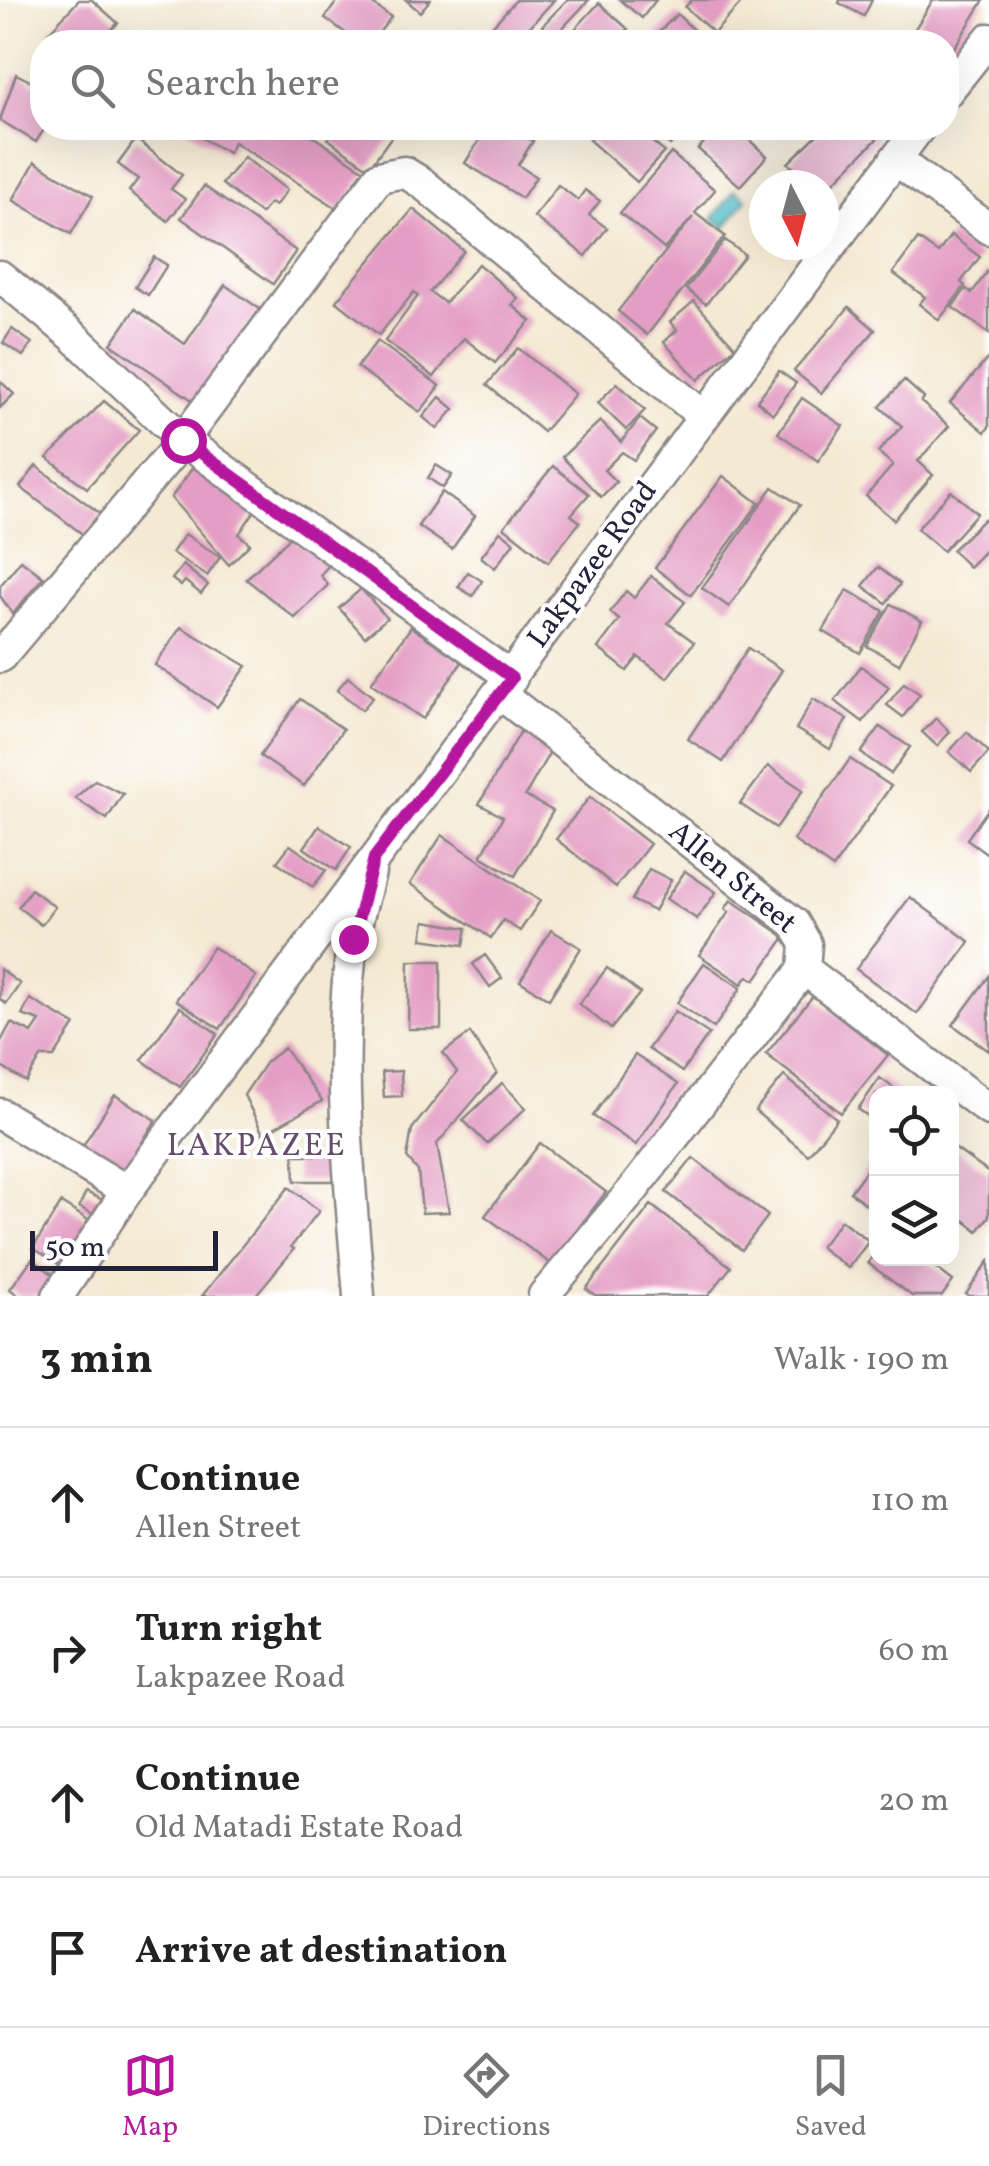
<!DOCTYPE html>
<meta charset="utf-8">
<style>
body{margin:0;font-family:Vollkorn,serif;background:#f2f2f2;color:#222}
.controls{position:absolute;right:30px;bottom:30px;display:grid;overflow:hidden;border-radius:20px;box-shadow:0 10px 40px #0002}
.controls button{width:90px;height:90px;display:grid;place-items:center;padding:0;border:0;border-bottom:2px solid #e0e0e0;background:#fff;color:#222;font:50px sans-serif}
.compass{position:absolute;left:749px;top:170px;width:90px;height:90px;border-radius:50%;background:#fff;box-shadow:0 10px 40px #0002;rotate:174deg}
.scale{position:absolute;left:30px;bottom:25px;width:188px;box-sizing:border-box;padding-left:10px;border:5px solid #22223b;border-top:0;font-size:28px;line-height:35px;white-space:nowrap;color:#22223b;-webkit-text-stroke:8px #fff;paint-order:stroke}
.stop{position:absolute;width:30px;height:30px;margin:-22px;border:8px solid #b5179e;border-radius:50%;background:#fff}
.stop.end{background:#b5179e;border-color:#fff;box-shadow:0 2px 10px #0008}
.list{margin:0;padding:0;list-style:none}
h2{display:flex;justify-content:space-between;align-items:center;height:130px;margin:0;padding:0 40px;font-size:42px}
h2 small{font-size:32px;font-weight:400;color:#767676}
.list li{display:grid;grid-template-columns:65px 1fr auto;gap:30px;align-items:center;box-sizing:border-box;height:150px;padding:0 40px;border-top:2px solid #e0e0e0}
.list b{display:block;font-size:38px;white-space:nowrap}
.list p{margin:0;font-size:32px;white-space:nowrap;color:#767676}
.list em{font-size:32px;font-style:normal;color:#767676}
.icon{flex:none;width:55px;height:55px;fill:none;stroke:currentColor;stroke-width:2;stroke-linecap:round;stroke-linejoin:round}
.map{position:relative;flex:none;width:989px;height:1296px;overflow:hidden}
.search{position:absolute;background:#fff;box-shadow:0 10px 40px #0002;left:30px;right:30px;top:30px;height:110px;display:flex;align-items:center;gap:25px;box-sizing:border-box;padding:0 35px;border-radius:40px;color:#767676;font-size:38px}
.sheet{height:730px;background:#fff}
nav{display:flex;justify-content:space-around;align-items:center;box-sizing:border-box;height:140px;border-top:2px solid #e0e0e0;background:#fff;font-size:28px;color:#767676}
nav a{display:grid;justify-items:center;gap:5px}
nav .on{color:#b5179e}
.map>svg:first-child{display:block}
.water{fill:#53c0ca;stroke:#3a7182;stroke-width:2.5}
.building{fill:#e49ec5}
.lines{fill:none;stroke-linecap:round;stroke-linejoin:round}
.minor-casing{stroke:#8b8686;stroke-width:35}
.minor{stroke:#fff;stroke-width:30}
.route{stroke:#b5179e;stroke-width:12}
.labels{text-anchor:middle;dominant-baseline:central;stroke-width:8;stroke-linejoin:round;paint-order:stroke}
.street-label{font-size:30px;fill:#22223b;stroke:#fff}
.neighbourhood-label{font-size:32px;letter-spacing:2.5px;fill:#664d6b;stroke:#fff}
</style>
<div class="map">
<svg width="989" height="1296" viewBox="0 0 989 1296">
<rect width="100%" height="100%" fill="#fff"/>
<filter id="ink" filterUnits="userSpaceOnUse"><feTurbulence type="fractalNoise" baseFrequency=".01" numOctaves="2"/><feDisplacementMap in="SourceGraphic" scale="20" xChannelSelector="R" yChannelSelector="G"/><feConvolveMatrix kernelMatrix="1 2 1 2 8 2 1 2 1" color-interpolation-filters="sRGB"/></filter>
<filter id="wash" filterUnits="userSpaceOnUse"><feTurbulence type="fractalNoise" baseFrequency=".0048" numOctaves="4" result="noise"/><feDisplacementMap in="SourceGraphic" scale="40" xChannelSelector="R" yChannelSelector="G"/><feGaussianBlur stdDeviation="2.25" result="paint"/><feColorMatrix in="noise" values="0 0 0 0 0 0 0 0 0 0 0 0 0 0 0 0 0 1.4 0 .05"/><feComposite in="paint" operator="in"/></filter>
<g filter="url(#wash)">
<rect width="100%" height="100%" fill="#f4e9d2"/>
<path class="water" d="M735 190 747 199 725 228 713 218Z"/>
<g id="blocks">
<g class="building">
<path d="M79 0H92L118 23 99 42H60L49 32Z"/>
<path d="M338 0H367L391 17 372 42H358L325 18Z"/>
<path d="M406 0H430L420 12Z"/>
<path d="M516 0H554L516 42H478Z"/>
<path d="M567 0H589L553 38 542 26Z"/>
<path d="M620 0H656L642 18Z"/>
<path d="M692 0H744L714 33 685 7Z"/>
<path d="M840 0H872L864 16 839 3Z"/>
<path d="M933 0H984L946 61V42H923L911 35Z"/>
<path d="M599 3 628 29 615 42H566L564 41Z"/>
<path d="M677 14 700 36 694 42H649Z"/>
<path d="M16 74 42 87 45 128 36 142 0 120Z"/>
<path d="M185 128H300L366 171 340 210 234 142 228 153Z"/>
<path d="M336 128H387L394 133 369 168 328 139Z"/>
<path d="M487 128 505 137 511 128 533 141 518 165 536 177 522 198 465 163Z"/>
<path d="M600 128H637L664 152 637 182 589 140Z"/>
<path d="M649 128H684L670 145Z"/>
<path d="M718 128H736L767 156 740 186 698 149Z"/>
<path d="M824 128H868L878 138 824 192V185H811L788 163Z"/>
<path d="M136 139 182 175 171 189 185 199 168 221 129 191 138 179 118 164Z"/>
<path d="M671 153 715 190 695 213 725 236 647 335 618 311 693 217 664 249 620 213Z"/>
<path d="M244 157 287 190 275 206 270 203 261 214 222 184Z"/>
<path d="M35 162 93 196 71 234 13 200Z"/>
<path d="M558 185 578 200 585 190 600 201 589 215 607 228 586 256 534 217Z"/>
<path d="M204 186 296 251 273 284 181 218Z"/>
<path d="M413 209 464 251 430 292 445 303 478 264 518 298 512 305 531 321 495 363 464 338 434 377 385 341 418 296 414 292 379 335 336 301Z"/>
<path d="M951 235 980 257 961 282 965 286 939 320 919 304 925 297 893 273 918 239 938 253Z"/>
<path d="M725 240 745 255 706 304 686 289Z"/>
<path d="M154 257 167 265 148 295 135 287Z"/>
<path d="M989 269V333L952 307 966 289 972 293Z"/>
<path d="M225 285 260 309 195 402 111 344 135 309 185 344Z"/>
<path d="M694 301 735 347 698 380 664 342 677 330 670 322Z"/>
<path d="M849 307 875 330 821 393 794 371Z"/>
<path d="M12 329 32 343 23 356 3 343Z"/>
<path d="M377 341 440 386 420 412 357 367Z"/>
<path d="M518 348 575 394 543 432 487 385Z"/>
<path d="M989 357V427L985 432 950 403Z"/>
<path d="M779 371 796 383 773 414 757 401Z"/>
<path d="M904 380 924 398 921 402 949 426 918 461 933 475 894 520 866 496 893 465 878 452 902 426 880 407Z"/>
<path d="M0 381 14 394 0 408Z"/>
<path d="M617 383 645 410 626 430 598 403Z"/>
<path d="M440 397 454 409 437 429 423 417Z"/>
<path d="M802 398 843 426 818 461 778 433Z"/>
<path d="M104 401 139 430 87 488 47 458Z"/>
<path d="M640 418 656 431 634 460 622 452 604 470 616 482 601 497 562 457 600 421 621 442Z"/>
<path d="M196 463 260 503 239 534 250 544 229 565 171 498Z"/>
<path d="M436 465 452 475 443 488 428 478Z"/>
<path d="M36 466 101 514 85 536 20 487Z"/>
<path d="M553 466 589 494 571 515 580 522 548 562 504 527Z"/>
<path d="M723 476 759 503 691 595 655 568Z"/>
<path d="M773 487 800 505 729 607 702 588Z"/>
<path d="M951 491 977 513 943 551 917 529Z"/>
<path d="M442 492 475 516 452 549 418 526Z"/>
<path d="M984 519 989 524V547L969 567 952 550Z"/>
<path d="M500 531 514 542 495 568 481 557Z"/>
<path d="M185 534 220 557 207 576 172 553Z"/>
<path d="M290 537 330 564 320 575 328 585 295 618 246 579Z"/>
<path d="M21 560 43 577 13 614 0 596V586Z"/>
<path d="M183 565 208 585 201 594 185 581 181 586 172 579Z"/>
<path d="M878 567 900 584 886 603 863 586Z"/>
<path d="M468 572 482 581 473 596 458 587Z"/>
<path d="M651 576 685 602 668 623 694 642 667 678 638 657 627 671 598 648 619 620 610 612 626 591 634 598Z"/>
<path d="M361 589 387 618 365 637 339 608Z"/>
<path d="M847 590 884 611 860 653 823 631Z"/>
<path d="M891 604 922 621 899 664 867 646Z"/>
<path d="M181 627 247 666 217 707 155 665Z"/>
<path d="M411 627 462 662 423 719 371 683Z"/>
<path d="M748 648 782 670 723 762 688 739Z"/>
<path d="M861 666 889 687 863 722 835 701Z"/>
<path d="M348 677 373 697 362 710 337 690Z"/>
<path d="M904 683 920 694 903 717 887 705Z"/>
<path d="M300 699 343 729 304 786 260 756Z"/>
<path d="M813 699 847 719 830 749 796 729Z"/>
<path d="M936 718 950 732 937 746 922 732Z"/>
<path d="M525 724 556 741 525 796 553 811 515 876 481 856 503 817 479 804Z"/>
<path d="M880 727 910 747 891 774 861 753Z"/>
<path d="M967 732 989 752 971 772 949 752Z"/>
<path d="M850 759 891 786 833 868 793 840Z"/>
<path d="M768 766 803 790 776 828 740 804Z"/>
<path d="M95 780 123 794 107 819 75 798Z"/>
<path d="M590 797 650 844 616 887 556 839Z"/>
<path d="M989 808V855L967 839Z"/>
<path d="M319 826 351 847 336 870 304 848Z"/>
<path d="M442 835 540 901 520 931 503 920 491 938 410 884Z"/>
<path d="M290 845 326 870 313 887 277 862Z"/>
<path d="M649 869 671 880 654 911 632 900Z"/>
<path d="M685 871 716 892 697 919 666 899Z"/>
<path d="M31 889 55 907 41 925 18 907Z"/>
<path d="M910 897 970 942 917 1014 856 969Z"/>
<path d="M731 900 785 937 755 980 748 976 742 984 699 955 729 912 725 909Z"/>
<path d="M425 921 467 928 464 945 422 939Z"/>
<path d="M551 930 581 948 549 999 520 981Z"/>
<path d="M213 947 256 976 220 1029 176 1000Z"/>
<path d="M485 955 502 978 490 987 473 964Z"/>
<path d="M409 961H441V1029H408Z"/>
<path d="M704 963 741 988 714 1028 677 1003Z"/>
<path d="M607 968 640 993 611 1029 579 1004Z"/>
<path d="M0 969 20 984 6 1004 0 999Z"/>
<path d="M989 976V1051L953 1025Z"/>
<path d="M813 996 888 1055 841 1113 766 1054Z"/>
<path d="M30 999 75 1025 54 1057H41L26 1082 0 1066V1043L11 1023 32 1033 40 1021 22 1015Z"/>
<path d="M180 1007 218 1034 180 1087 142 1060Z"/>
<path d="M675 1011 709 1034 682 1072 648 1049Z"/>
<path d="M470 1033 497 1073 437 1144 449 1212 422 1213 418 1171 407 1158 412 1129 457 1072 443 1053Z"/>
<path d="M284 1048 322 1101 263 1134 244 1095 266 1062Z"/>
<path d="M635 1055 678 1084 636 1145 593 1116Z"/>
<path d="M401 1071 402 1096 384 1097 382 1072Z"/>
<path d="M784 1076 837 1119 808 1155 755 1111Z"/>
<path d="M880 1078 902 1094H876V1122L858 1109Z"/>
<path d="M502 1083 526 1108 487 1144 463 1120Z"/>
<path d="M115 1095 156 1120 123 1173 82 1147Z"/>
<path d="M540 1143 606 1192 551 1264 485 1216Z"/>
<path d="M953 1147 989 1173V1216L978 1231 952 1211Z"/>
<path d="M294 1155H336V1181H295Z"/>
<path d="M876 1157V1212L850 1192Z"/>
<path d="M693 1158 768 1216 742 1250 666 1192Z"/>
<path d="M289 1187 319 1211 291 1247 294 1249 255 1296H202Z"/>
<path d="M86 1192 114 1205 107 1221 79 1207Z"/>
<path d="M61 1203 101 1228 72 1272 33 1248Z"/>
<path d="M651 1205 731 1267 708 1296H596L586 1289Z"/>
<path d="M841 1220 869 1241 848 1268 820 1247Z"/>
<path d="M876 1251V1258H923L953 1281 942 1296H912L868 1263Z"/>
<path d="M32 1259 62 1281 51 1296H19L10 1289Z"/>
<path d="M989 1261V1296H970L966 1294Z"/>
</g>
</g>
</g>
<g filter="url(#ink)">
<use href="#blocks" fill-opacity="0" stroke="#8b8686" stroke-width="2.5"/>
<g class="lines">
<g class="minor-casing">
<g id="minor">
<path d="M946 93 989 39"/>
<path d="M895 159 989 229"/>
<path d="M0 276 73 336 183 440 512 678"/>
<path d="M0 657 183 440 379 177 404 172 422 183 702 415"/>
<path d="M499 693 794 923 806 944 804 969 989 1110"/>
<path d="M0 1114 127 1191"/>
<path d="M544 1295 632 1191 804 969"/>
<path d="M58 1296 127 1191 919 128"/>
<path d="M359 1296C350 1181 335 1054 353 940 357 917 365 894 370 872"/>
</g>
</g>
<use href="#minor" class="minor"/>
</g>
</g>
<g class="lines" filter="url(#ink)">
<path class="route" d="M183 440 512 678 374 858 353 939"/>
</g>
<g class="labels">
<g class="street-label">
<text transform="translate(593 565) rotate(-54)">Lakpazee Road</text>
<text transform="translate(732 878) rotate(40)">Allen Street</text>
</g>
<g class="neighbourhood-label">
<text x="257" y="1147">LAKPAZEE</text>
</g>
</g>
</svg>
<div class="controls">
<button><svg class="icon" aria-label="locate" viewBox="0 0 24 24"><circle cx="12" cy="12" r="6"/><path d="M12 2v4M12 18v4M2 12h4M18 12h4"/></svg></button>
<button><svg class="icon" aria-label="layers" viewBox="0 0 24 24"><path d="M12 4l9 5-9 5-9-5zM3 14l9 5 9-5"/></svg></button>
</div>
<svg class="compass" viewBox="-18 -18 36 36"><path d="M0-13l5 13h-10z" fill="#e53935"/><path d="M0 13l5-13h-10z" fill="#767676"/></svg>
<div class="scale">50 m</div>
<div class="stop" style="left:183px;top:440px"></div>
<div class="stop end" style="left:353px;top:939px"></div>
<div class="search"><svg class="icon" aria-label="search" viewBox="0 0 24 24"><circle cx="10" cy="10" r="6"/><path d="M15 15l6 6"/></svg>Search here</div>
</div>
<section class="sheet">
<h2>3 min<small>Walk · 190 m</small></h2>
<ul class="list">
<li><svg class="icon" aria-label="ahead" viewBox="0 0 24 24"><path d="M12 20V5M6 11l6-6 6 6"/></svg><div><b>Continue</b><p>Allen Street</p></div><em>110 m</em></li>
<li><svg class="icon" aria-label="right" viewBox="0 0 24 24"><path d="M7 20v-9h11M14 6l5 5-5 5"/></svg><div><b>Turn right</b><p>Lakpazee Road</p></div><em>60 m</em></li>
<li><svg class="icon" aria-label="ahead" viewBox="0 0 24 24"><path d="M12 20V5M6 11l6-6 6 6"/></svg><div><b>Continue</b><p>Old Matadi Estate Road</p></div><em>20 m</em></li>
<li><svg class="icon" aria-label="arrive" viewBox="0 0 24 24"><path d="M6 21V4h12l-3 4 3 4H6"/></svg><div><b>Arrive at destination</b></div></li>
</ul>
</section>
<nav>
<a class="on"><svg class="icon" aria-label="map" viewBox="0 0 24 24"><path d="M3 6l6-2 6 2 6-2v14l-6 2-6-2-6 2zM9 4v14M15 6v14"/></svg>Map</a>
<a><svg class="icon" aria-label="directions" viewBox="0 0 24 24"><path d="M12 3l9 9-9 9-9-9zM9 14v-3h6M13 9l2 2-2 2"/></svg>Directions</a>
<a><svg class="icon" aria-label="saved" viewBox="0 0 24 24"><path d="M7 4h10v16l-5-4-5 4z"/></svg>Saved</a>
</nav>
